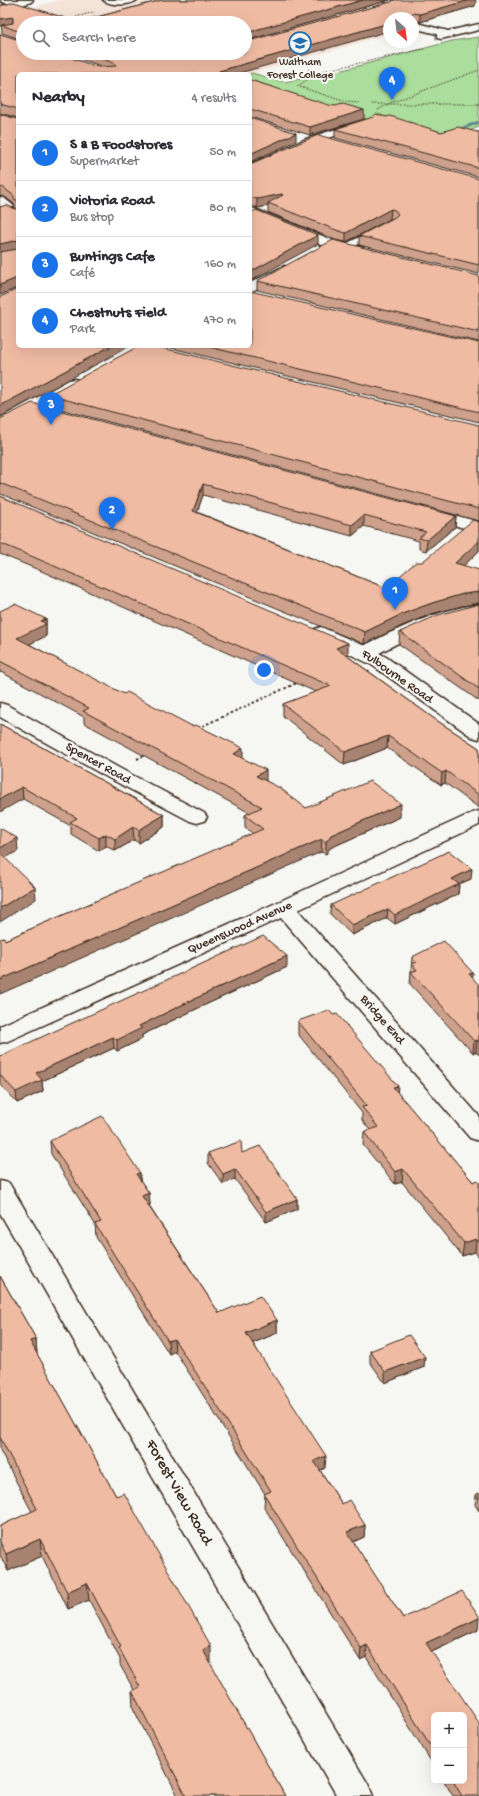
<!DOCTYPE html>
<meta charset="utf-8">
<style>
body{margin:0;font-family:"Gochi Hand",sans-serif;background:#f7f7f7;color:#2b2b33}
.controls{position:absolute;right:12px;bottom:12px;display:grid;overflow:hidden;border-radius:6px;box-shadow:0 4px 16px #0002}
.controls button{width:36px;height:36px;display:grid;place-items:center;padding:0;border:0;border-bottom:1px solid #e1e1e2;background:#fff;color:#2b2b33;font:20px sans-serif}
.compass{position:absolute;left:383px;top:12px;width:36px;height:36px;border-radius:50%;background:#fff;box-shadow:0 4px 16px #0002;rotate:152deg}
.you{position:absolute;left:264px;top:670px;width:14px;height:14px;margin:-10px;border:3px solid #fff;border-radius:50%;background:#1a73e8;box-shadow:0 0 0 6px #1a73e833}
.badge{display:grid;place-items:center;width:26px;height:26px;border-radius:50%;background:#1a73e8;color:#fff;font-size:13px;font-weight:700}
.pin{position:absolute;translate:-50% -33px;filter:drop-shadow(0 1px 2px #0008)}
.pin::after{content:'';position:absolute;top:21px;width:14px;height:12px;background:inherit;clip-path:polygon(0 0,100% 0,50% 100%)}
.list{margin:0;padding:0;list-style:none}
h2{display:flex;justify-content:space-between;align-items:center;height:52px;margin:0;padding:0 16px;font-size:17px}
h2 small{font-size:13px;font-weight:400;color:#7c7c81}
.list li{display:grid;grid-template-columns:26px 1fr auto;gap:12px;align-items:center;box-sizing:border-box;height:56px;padding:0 16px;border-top:1px solid #e1e1e2}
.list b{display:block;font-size:15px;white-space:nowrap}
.list p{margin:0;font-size:13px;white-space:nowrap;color:#7c7c81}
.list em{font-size:13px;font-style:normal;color:#7c7c81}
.icon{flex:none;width:22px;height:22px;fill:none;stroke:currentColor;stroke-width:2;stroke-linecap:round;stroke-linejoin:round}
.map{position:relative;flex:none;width:479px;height:1796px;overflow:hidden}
.search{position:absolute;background:#fff;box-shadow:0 4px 16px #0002;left:16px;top:16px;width:236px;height:44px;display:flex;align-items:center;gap:10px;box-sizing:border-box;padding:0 14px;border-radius:22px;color:#7c7c81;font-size:15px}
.panel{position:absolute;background:#fff;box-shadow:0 4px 16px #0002;left:16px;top:72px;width:236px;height:276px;border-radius:6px}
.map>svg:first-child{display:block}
.built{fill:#f4e4da}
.green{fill:#abdd9d;stroke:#73845e}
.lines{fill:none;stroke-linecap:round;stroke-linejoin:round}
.stream{fill:#638a8f;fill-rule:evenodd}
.lane-casing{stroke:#3b2a1e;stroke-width:3}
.street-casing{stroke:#3b2a1e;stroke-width:3}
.secondary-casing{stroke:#3b2a1e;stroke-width:3}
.primary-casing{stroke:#3b2a1e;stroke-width:3}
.path-far1{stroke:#3b2a1e;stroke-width:1;stroke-dasharray:1.5 1.5;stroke-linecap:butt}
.path{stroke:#3b2a1e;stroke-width:2;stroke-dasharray:2.5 2.5;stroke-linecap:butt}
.lane{fill:#f6f6f2;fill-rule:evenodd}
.street{fill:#f6f6f2;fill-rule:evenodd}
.secondary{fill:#f6f6f2;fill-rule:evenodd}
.primary{fill:#f6f6f2;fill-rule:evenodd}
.wall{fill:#cea18c;stroke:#3b2a1e}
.shaded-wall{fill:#a88372;stroke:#3b2a1e}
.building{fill:#f0bba3;stroke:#3b2a1e}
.labels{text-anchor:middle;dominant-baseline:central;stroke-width:4;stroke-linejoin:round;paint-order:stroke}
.far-poi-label{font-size:11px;fill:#3b2a1e;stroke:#f6f6f2}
.street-label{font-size:13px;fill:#3b2a1e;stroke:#f6f6f2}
.near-street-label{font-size:16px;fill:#3b2a1e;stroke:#f6f6f2}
</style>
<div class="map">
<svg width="479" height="1796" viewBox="0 0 479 1796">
<rect width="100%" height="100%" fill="#f6f6f2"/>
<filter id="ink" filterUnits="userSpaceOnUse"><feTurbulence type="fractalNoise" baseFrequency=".025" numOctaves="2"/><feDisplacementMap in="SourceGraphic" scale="8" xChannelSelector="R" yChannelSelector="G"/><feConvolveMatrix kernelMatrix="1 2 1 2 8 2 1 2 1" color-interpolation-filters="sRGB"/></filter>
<g filter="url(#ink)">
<path class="built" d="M58 0H410L373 16 389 21V34L250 74H219L245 53V23H65L25 10Z"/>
<path class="green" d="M479 37V127L451 138 370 120 250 84V74L252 73 284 82 324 75 452 41Z"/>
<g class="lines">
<path class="stream" d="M477 121H479V124L453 133 449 132Z"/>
<g class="lane-casing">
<g id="lane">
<path d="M103 0H137C129 6 111 6 103 0Z"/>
<path d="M378 0H391L398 3 394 5Z"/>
<path d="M381 226 385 227 386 229 385 231 349 249H341L340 247Z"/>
</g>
</g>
<g class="street-casing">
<g id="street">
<path d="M413 22 448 31 479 24V30L441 39 437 38V34L413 28Z"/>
<path d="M363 120 367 121 369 123 367 125 314 143 250 172V164L306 139Z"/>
<path d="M0 197 4 198 14 206 10 212 0 215Z"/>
<path d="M250 207 335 241 362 247 364 250 362 253 357 254 326 247 250 215Z"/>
<path d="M284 266 289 267 291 270 289 273 250 292V283Z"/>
<path d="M74 379 79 380 81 383 79 386 5 427 0 429V418L69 380Z"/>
<path d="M426 507 479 522V532L420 516 418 512 420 508Z"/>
<path d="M479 604V614C440 621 406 638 372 657L365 659 358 657 356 653 358 649C398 628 435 611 479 604Z"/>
<path d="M0 703 7 705 119 768 204 813 207 817 204 821 197 823 190 821 105 776 0 717Z"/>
<path d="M479 811V825L298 910 479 1116V1141L470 1138 281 918 8 1041 0 1043V1026L276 903 472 813Z"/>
<path d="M0 1181 9 1183 368 1784 373 1796H337L0 1213Z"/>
</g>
</g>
<g class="secondary-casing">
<g id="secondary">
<path d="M0 0H19L24 3 19 6 2 2Z"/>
<path d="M321 627 372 649 386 657 479 724V739L472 737 372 665 315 637 312 633 315 629Z"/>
</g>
</g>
<g class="primary-casing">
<path id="primary" d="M19 0H33L31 2 0 13V7Z"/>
</g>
<g class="path-far1">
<path d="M76 17 94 12"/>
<path d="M308 69 317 72"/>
<path d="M297 86 346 102 359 103"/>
<path d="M298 86 318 72 424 49"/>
<path d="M372 104H479"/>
<path d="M378 110 390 103 479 70"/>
</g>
<g class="path">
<path d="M198 728 299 682"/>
<path d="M137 759 147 754"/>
</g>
<use href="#lane" class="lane"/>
<use href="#street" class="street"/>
<use href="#secondary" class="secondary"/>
<use href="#primary" class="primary"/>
</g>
<g class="wall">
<path d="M162 0H390L255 38 246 43 391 2 475 6 420 22 413 21V18H389L236 74H18V118L0 113V34L23 53 98 67H104L62 53H245V23H23V40L2 33 0 6 78 22Z"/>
<path d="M250 80 364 119 310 135 250 117Z"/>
<path d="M0 114 17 119 18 118V288H17L0 295V207L18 210 15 208 14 204 5 197 0 196Z"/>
<path d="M386 117 441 132H479V177L335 138V129Z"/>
<path d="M250 164 479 179V274L359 245V236L392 219H390L346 242 335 240 268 212V206L257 208 250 206Z"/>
<path d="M479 276V342L257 290V281Z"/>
<path d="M479 343V422L163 346H250Z"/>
<path d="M48 395 479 425V521L49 406Z"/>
<path d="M0 419 456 516 455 527 426 551 419 549V541L364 526 352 536 203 495 197 512 386 588 422 562 479 522V551L464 565 462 606 431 614 402 626 364 644 1 494H0Z"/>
<path d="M0 496 348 654 346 655 436 720 479 748V808L445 783 441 785 387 748 344 765 283 716V704L316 692 39 570 0 554Z"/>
<path d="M479 604V701L399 644 400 632Z"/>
<path d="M0 611 46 619V636L29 644 243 759 266 781 306 808 400 817 330 848 326 854 321 852 5 940 253 834 245 827V815L250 813 84 723V717L1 672 0 673Z"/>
<path d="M0 724 164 815V827L139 843 134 840 115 851 106 846 99 851 71 834V826L23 799Z"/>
<path d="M471 879 459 884 458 894 395 924 387 918 352 935 330 914 331 905Z"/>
<path d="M412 957 473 973 472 978 479 985V1055L476 1052 473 1053 410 984Z"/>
<path d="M287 967 192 1011 142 1035V1039L117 1051 114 1048 42 1081 43 1091 17 1103 0 1085V1056Z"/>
<path d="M298 1021 397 1092 473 1182H479V1257L475 1252 462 1256 402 1182 395 1184 363 1145 364 1132 370 1130 362 1120V1113L298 1034Z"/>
<path d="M50 1141 140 1173V1180L149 1193 150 1205 149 1206 219 1313 277 1320V1333L253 1343 325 1468 320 1470 342 1504 365 1525 364 1537 353 1542 403 1618 478 1630 432 1652 479 1796H453L444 1781H464L434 1715V1766L366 1657 360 1660 264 1507 265 1494 198 1387 175 1351 169 1354 96 1237 95 1224 51 1154Z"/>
<path d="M208 1153H242L297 1199V1209L266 1222 235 1179 223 1184 208 1163Z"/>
<path d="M0 1276 36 1339 37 1354 116 1496 211 1663 210 1664 285 1796H178L133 1708 132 1691 134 1690 120 1665V1659L89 1600 68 1609 42 1556 8 1571 0 1555V1526L32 1512 0 1450Z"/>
<path d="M370 1351 424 1367 385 1383 370 1362Z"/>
<path d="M479 1493V1511L475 1505 476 1495Z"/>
</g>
<g class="shaded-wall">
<path d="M363 0H390L255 38 245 42V35L255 30Z"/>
<path d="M470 0H476L475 6 420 22V14Z"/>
<path d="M13 17V25H2V26H0V19Z"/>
<path d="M389 23V31L236 74H219V71Z"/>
<path d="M364 110V119L310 135V127Z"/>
<path d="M296 133V141L250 162V154Z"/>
<path d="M282 194V203H268V206L257 208V199Z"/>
<path d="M391 209 390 219 346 242V233Z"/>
<path d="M318 235V244L250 281V272Z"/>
<path d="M18 240V250L0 254V244Z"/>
<path d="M17 278V288L0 295V285Z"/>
<path d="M111 346H130L0 417V406Z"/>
<path d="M203 484V495L194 522 193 511Z"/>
<path d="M364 515V526L352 536V525Z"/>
<path d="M456 516 455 527 426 551 427 540Z"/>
<path d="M479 541V551L455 574V563Z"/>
<path d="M479 592V603L462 606 431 614 402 626 364 644 365 632 402 614 432 603 463 594Z"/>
<path d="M46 619V636L18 650 17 638 41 621Z"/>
<path d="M348 643V654L336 660V648Z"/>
<path d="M388 736 387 748 344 765 345 752Z"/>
<path d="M243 748V761L234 754Z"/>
<path d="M266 770V782L256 776Z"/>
<path d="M446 771 445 783 441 785 442 773Z"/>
<path d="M22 787 23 799 0 812V799Z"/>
<path d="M401 804 400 817 330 848 326 854V842L331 835Z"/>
<path d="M164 815V827L139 843V830Z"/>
<path d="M133 827 134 840 115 851V839Z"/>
<path d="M106 834V846L99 851V838Z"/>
<path d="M17 838 18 851 0 861V848Z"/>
<path d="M322 839 321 852 0 994V980Z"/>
<path d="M472 869 471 879 459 884 458 894 395 924V915L452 879Z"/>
<path d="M35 887 36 899 0 922V908Z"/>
<path d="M388 909 387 918 352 935V925Z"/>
<path d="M287 956V967L192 1011 142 1035V1039L117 1051V1040L139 1026 192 1000Z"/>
<path d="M473 973 472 985 469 974Z"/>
<path d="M113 1037 114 1048 42 1081 43 1091 17 1103 16 1092 36 1073Z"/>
<path d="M477 1040 476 1052 473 1053 474 1041Z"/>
<path d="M398 1086 397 1098 393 1087Z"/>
<path d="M235 1169V1179L223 1184V1174Z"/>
<path d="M403 1169 402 1182 395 1184V1172Z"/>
<path d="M140 1173V1185L136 1174Z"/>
<path d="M149 1193 150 1205 143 1208 142 1196Z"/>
<path d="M297 1199V1209L266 1222V1212Z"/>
<path d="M476 1239 475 1252 462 1256 464 1243Z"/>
<path d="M277 1320V1333L246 1346V1333Z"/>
<path d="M36 1339 37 1357 30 1341Z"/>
<path d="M174 1339 175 1351 169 1354 168 1341Z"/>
<path d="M425 1357 424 1367 385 1383V1372Z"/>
<path d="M326 1456 325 1468 314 1473V1461Z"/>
<path d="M365 1525 364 1537 346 1545 347 1532Z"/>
<path d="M40 1539 42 1556 8 1571 6 1554Z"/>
<path d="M87 1583 89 1600 68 1609 67 1592Z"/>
<path d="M479 1618 478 1630 425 1655 426 1643Z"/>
<path d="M367 1645 366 1657 360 1660 361 1648Z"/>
<path d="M211 1646V1663L203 1667V1650Z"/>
</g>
<g class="building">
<path d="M162 0H363L255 30 245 35V23H23V33L2 25 13 23V17L0 19V6L14 2 78 22Z"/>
<path d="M394 0H470L420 14 412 13V17L407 18H389V23L219 71 230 74H18V109L0 104V34L23 41V53H56L98 67 116 66 114 63 85 53H245V42L391 2Z"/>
<path d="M250 80 329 105 335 106 343 104 364 110 310 127 250 109Z"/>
<path d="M0 114 17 119 18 118V201L14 199V196L4 188 0 187Z"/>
<path d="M376 114 386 117 390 116 441 132 458 127 477 132H479V168L335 129 373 117Z"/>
<path d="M250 118 296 133 250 154Z"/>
<path d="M318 135 479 179V265L359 236 395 217 398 214 395 210 391 209 346 233 336 230 268 203 283 195 282 194 257 199 250 197V164Z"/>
<path d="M6 205 18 210V208V240L0 244V207Z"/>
<path d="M256 210 318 235 250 272V213Z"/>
<path d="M333 240 479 276V332L257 281Z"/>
<path d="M18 249V279L17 278 0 285V252Z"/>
<path d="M18 289V346H111L0 406V297Z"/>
<path d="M250 291 479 343V412L205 346H250Z"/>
<path d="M139 346H154L479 425V509L48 395Z"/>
<path d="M32 403 456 516 427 540 419 538 426 532 364 515 352 525 203 484 193 511 386 588 416 562H422L473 520 479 522V541L455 563 479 570V592L463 594 432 603 402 614 365 632 0 483V419Z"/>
<path d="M0 496 348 643 336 648 436 720 479 748V795L446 771 442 773 388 736 345 752 283 704 331 686 38 559 0 543Z"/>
<path d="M15 604 46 619 41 621 46 624 17 638 124 694 127 692 192 726 196 725 243 748 234 754 266 770 256 776 280 788 306 808 370 781 401 804 331 835 326 842 322 839 0 980V939L4 938 5 940 263 829 245 815 262 807 83 711 89 708 0 661V611Z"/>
<path d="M479 604V689L400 632 438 615Z"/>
<path d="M0 724 164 815 139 830 133 827 115 839 106 834 99 838 70 822 77 818 22 787 0 799Z"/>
<path d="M0 828 17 838 0 848Z"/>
<path d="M449 851 472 869 452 879 459 884 395 915 388 909 352 925 331 905Z"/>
<path d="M0 853 35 887 0 908Z"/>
<path d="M263 936 287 956 192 1000 139 1026 142 1028 117 1040 113 1037 36 1073 42 1080 16 1092 0 1075V1056Z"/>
<path d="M444 941 473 973 469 974 479 985V1042L477 1040 474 1041 411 972 417 970 412 964 417 962 412 957Z"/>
<path d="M329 1010 333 1015 337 1014 398 1086 393 1087 473 1182 477 1180 479 1182V1242L476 1239 464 1243 403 1169 395 1172 364 1132 378 1127 362 1107 367 1106 298 1021Z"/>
<path d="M102 1116 140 1173 136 1174 149 1193 142 1196 219 1313 260 1296 277 1320 246 1333 326 1456 314 1461 342 1504 349 1500 365 1525 347 1532 403 1618 462 1591 479 1616V1618L426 1643 479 1723V1796H462L453 1781H464V1715H434V1751L367 1645 361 1648 264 1494 271 1491 197 1374 174 1339 168 1341 95 1224 101 1222 50 1141Z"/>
<path d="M241 1141 242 1153 260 1146 297 1199 266 1212 235 1169 223 1174 208 1153Z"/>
<path d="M0 1276 36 1339 30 1341 116 1496 124 1493 211 1646 203 1650 285 1796H186L132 1691 140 1687 119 1648 121 1647 87 1583 67 1592 40 1539 6 1554 0 1542V1526L37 1509 0 1437Z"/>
<path d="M409 1335 425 1357 385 1372 370 1351Z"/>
<path d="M479 1493V1499L476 1495Z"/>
</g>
</g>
<defs>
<g id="university-ring" transform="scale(1.15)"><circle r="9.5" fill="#f6f6f2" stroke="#1f6fb2" stroke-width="1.5"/><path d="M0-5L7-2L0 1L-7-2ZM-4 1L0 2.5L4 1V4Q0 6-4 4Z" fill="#1f6fb2"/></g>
</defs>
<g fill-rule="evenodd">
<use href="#university-ring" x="300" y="43"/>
</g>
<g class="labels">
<g class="far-poi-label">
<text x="300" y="63">Waltham<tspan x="300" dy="13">Forest College</tspan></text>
</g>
<g class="street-label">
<text transform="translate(397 677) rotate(35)">Fulbourne Road</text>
<text transform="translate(98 764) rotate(29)">Spencer Road</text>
<text transform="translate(240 928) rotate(-24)">Queenswood Avenue</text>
<text transform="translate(382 1020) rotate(49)">Bridge End</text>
</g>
<g class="near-street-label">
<text transform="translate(178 1493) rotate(60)">Forest View Road</text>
</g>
</g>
</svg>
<div class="controls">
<button>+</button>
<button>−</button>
</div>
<svg class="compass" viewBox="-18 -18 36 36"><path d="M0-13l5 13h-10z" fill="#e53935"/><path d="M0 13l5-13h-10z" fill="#7c7c81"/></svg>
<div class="you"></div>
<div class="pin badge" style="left:395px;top:610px">1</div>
<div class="pin badge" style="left:112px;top:530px">2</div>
<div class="pin badge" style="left:51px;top:425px">3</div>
<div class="pin badge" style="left:392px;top:100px">4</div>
<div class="search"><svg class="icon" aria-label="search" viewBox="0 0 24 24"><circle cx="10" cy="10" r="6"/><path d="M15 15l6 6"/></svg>Search here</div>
<section class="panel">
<h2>Nearby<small>4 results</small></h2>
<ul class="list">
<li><span class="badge">1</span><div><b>S &amp; B Foodstores</b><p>Supermarket</p></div><em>50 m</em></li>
<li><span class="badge">2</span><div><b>Victoria Road</b><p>Bus stop</p></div><em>80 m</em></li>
<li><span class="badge">3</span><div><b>Buntings Cafe</b><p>Café</p></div><em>160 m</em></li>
<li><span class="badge">4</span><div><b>Chestnuts Field</b><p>Park</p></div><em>470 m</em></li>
</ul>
</section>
</div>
